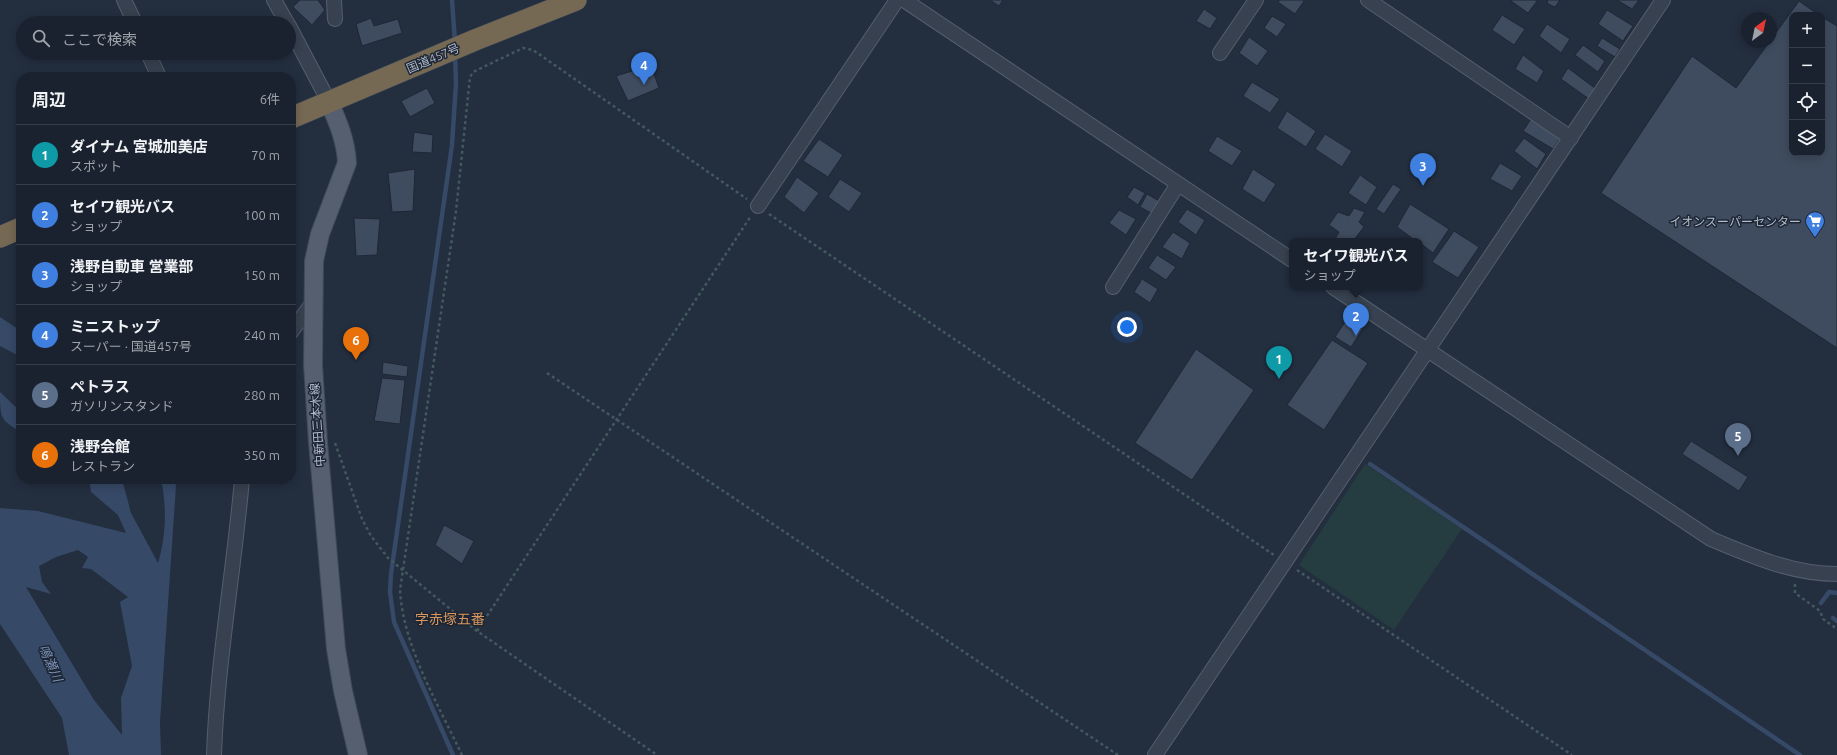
<!DOCTYPE html>
<html lang="ja">
<meta charset="utf-8">
<style>
body{margin:0;font-family:Ubuntu,"Noto Sans JP",sans-serif;background:#232a37;color:#f1f3f6}
.controls{position:absolute;right:12px;top:12px;display:grid;overflow:hidden;border-radius:8px;box-shadow:0 2px 10px #0003}
.controls button{width:36px;height:36px;display:grid;place-items:center;padding:0;border:0;border-bottom:1px solid #383f4b;background:#1a222f;color:#f1f3f6;font:20px sans-serif}
.compass{position:absolute;left:1741px;top:12px;width:36px;height:36px;border-radius:50%;background:#1a222f;box-shadow:0 2px 10px #0003;rotate:33deg}
.you{position:absolute;left:1127px;top:327px;width:14px;height:14px;margin:-10px;border:3px solid #fff;border-radius:50%;background:#1a73e8;box-shadow:0 0 0 6px #1a73e833}
.badge{display:grid;place-items:center;width:26px;height:26px;border-radius:50%;background:#86b0fc;color:#fff;font-size:13px;font-weight:700}
.pin{position:absolute;translate:-50% -33px;filter:drop-shadow(0 1px 2px #0008)}
.pin::after{content:'';position:absolute;top:21px;width:14px;height:12px;background:inherit;clip-path:polygon(0 0,100% 0,50% 100%)}
.popup{position:absolute;left:1289px;top:238px;width:134px;height:52px;box-sizing:border-box;display:grid;place-content:center;border-radius:8px;background:#1a222f;filter:drop-shadow(0 1px 3px #0005);font-size:13px;white-space:nowrap;color:#9fa4aa}
.popup b{font-size:15px;color:#f1f3f6}
.popup::after{content:'';position:absolute;left:50%;top:100%;margin-left:-8px;border:8px solid transparent;border-top-color:#1a222f}
.list{margin:0;padding:0;list-style:none}
h2{display:flex;justify-content:space-between;align-items:center;height:52px;margin:0;padding:0 16px;font-size:17px}
h2 small{font-size:13px;font-weight:400;color:#9fa4aa}
.list li{display:grid;grid-template-columns:26px 1fr auto;gap:12px;align-items:center;box-sizing:border-box;height:60px;padding:0 16px;border-top:1px solid #383f4b}
.list b{display:block;font-size:15px;white-space:nowrap}
.list p{margin:0;font-size:13px;white-space:nowrap;color:#9fa4aa}
.list em{font-size:13px;font-style:normal;color:#9fa4aa}
.icon{flex:none;width:22px;height:22px;fill:none;stroke:currentColor;stroke-width:2;stroke-linecap:round;stroke-linejoin:round}
.map{position:relative;flex:none;width:1837px;height:755px;overflow:hidden}
.search{position:absolute;background:#1a222f;box-shadow:0 2px 10px #0003;left:16px;top:16px;width:280px;height:44px;display:flex;align-items:center;gap:10px;box-sizing:border-box;padding:0 14px;border-radius:22px;color:#9fa4aa;font-size:15px}
.panel{position:absolute;background:#1a222f;box-shadow:0 2px 10px #0003;left:16px;top:72px;width:280px;height:412px;border-radius:16px}
.map>svg:first-child{display:block}
.green{fill:#253c40}
.water{fill:#364967;fill-rule:evenodd}
.lines{fill:none;stroke-linecap:round;stroke-linejoin:round}
.stream{stroke:#364967;stroke-width:4.5}
.building{fill:#3f4c5f;stroke:#1e2736}
.minor-casing{stroke:#555e6d;stroke-width:16}
.major-casing{stroke:#404958;stroke-width:20}
.highway-casing{stroke:#424b5a;stroke-width:22}
.path{stroke:#43595d;stroke-width:2.5;stroke-dasharray:3 3;stroke-linecap:butt}
.minor{stroke:#37414f;stroke-width:14}
.major{stroke:#555f6f;stroke-width:18}
.highway{stroke:#766954;stroke-width:21}
.labels{text-anchor:middle;dominant-baseline:central;stroke-width:3;stroke-linejoin:round;paint-order:stroke}
.street-label{font-size:12px;fill:#b3bcca;stroke:#1c2534}
.poi-label{font-size:12px;fill:#b3bcca;stroke:#1c2534;text-anchor:end}
.water-label{font-size:13px;font-style:italic;fill:#7a90b3;stroke:#1c2534}
.quarter-label{font-size:14px;fill:#da985f;stroke:#1c2534}
</style>
<div class="map">
<svg width="1837" height="755" viewBox="0 0 1837 755">
<rect width="100%" height="100%" fill="#232e3f"/>
<path class="green" d="M1365 464 1462 529 1394 630 1299 565Z"/>
<g class="water">
<path d="M0 317 21 331V357L0 346Z"/>
<path d="M0 392 21 412V432C0 420 0 418 0 392Z"/>
<path d="M89 479H122L131 513 158 563C166 537 167 506 161 479H174L176 486 160 722 161 755H69L62 718 0 624V508L38 511 126 533 118 515 91 492ZM78 550 88 557 82 568 91 569 128 597 120 602 132 666 121 698 122 735 94 700 26 587 51 594 42 582 39 566 56 557Z"/>
</g>
<g class="lines">
<g class="stream">
<path d="M452 0 455 42"/>
<path d="M1370 464 1800 755"/>
<path d="M1821 603 1829 592 1837 593"/>
<path d="M1833 618 1837 621"/>
<path d="M453 755 394 622 390 592 391 574 452 145 456 83 455 54"/>
</g>
</g>
<g class="building">
<path d="M300 0H318L325 10 312 25 293 7Z"/>
<path d="M990 0H1003L999 6Z"/>
<path d="M1280 0H1304V1L1295 14 1278 2Z"/>
<path d="M1512 0H1535L1537 1 1528 13 1511 1Z"/>
<path d="M1547 0H1560L1555 7 1548 4Z"/>
<path d="M1617 0H1639L1632 9Z"/>
<path d="M1799 1 1819 15H1792V153H1822V17L1837 26V348L1601 193 1692 56 1736 88Z"/>
<path d="M1204 9 1217 18 1210 29 1196 21Z"/>
<path d="M1607 10 1633 26 1623 41 1598 24Z"/>
<path d="M1502 15 1525 29 1514 45 1492 30Z"/>
<path d="M1272 16 1286 24 1277 37 1264 28Z"/>
<path d="M371 18 374 26 398 19 402 33 362 46 356 24Z"/>
<path d="M1547 24 1570 39 1561 53 1539 36Z"/>
<path d="M1249 37 1268 51 1257 66 1239 53Z"/>
<path d="M1602 38 1620 49 1615 57 1597 46Z"/>
<path d="M1583 45 1605 61 1598 72 1575 55Z"/>
<path d="M1523 55 1544 71 1537 83 1515 69Z"/>
<path d="M651 65 659 88 628 101 616 76Z"/>
<path d="M1568 68 1596 89 1589 99 1561 79Z"/>
<path d="M1252 82 1280 99 1270 113 1243 96Z"/>
<path d="M427 88 435 103 410 117 401 101Z"/>
<path d="M1287 111 1316 131 1306 147 1277 128Z"/>
<path d="M1533 116 1562 136 1553 149 1523 131Z"/>
<path d="M414 132 433 135 432 153 412 152Z"/>
<path d="M1325 134 1352 151 1342 167 1315 149Z"/>
<path d="M1217 136 1242 151 1232 166 1208 151Z"/>
<path d="M1524 138 1546 154 1537 169 1514 151Z"/>
<path d="M819 139 843 155 828 177 803 161Z"/>
<path d="M1500 163 1522 176 1512 191 1490 179Z"/>
<path d="M415 169 413 211 392 212 388 173Z"/>
<path d="M1253 169 1276 184 1264 203 1242 189Z"/>
<path d="M1360 175 1377 187 1366 205 1348 193Z"/>
<path d="M797 177 819 193 804 213 784 197Z"/>
<path d="M840 179 862 193 849 212 828 197Z"/>
<path d="M1393 184 1401 189 1384 214 1376 209Z"/>
<path d="M1134 187 1145 193 1138 205 1127 197Z"/>
<path d="M1147 194 1159 201 1151 213 1140 207Z"/>
<path d="M1410 204 1449 229 1433 253 1420 243V241H1416L1397 227Z"/>
<path d="M1354 208 1365 212 1359 222 1364 227 1353 241H1334L1339 232 1329 225 1338 212 1349 216Z"/>
<path d="M1187 209 1205 220 1196 235 1178 222Z"/>
<path d="M1119 210 1136 219 1126 235 1109 223Z"/>
<path d="M354 218 380 219 377 255 356 256Z"/>
<path d="M1454 231 1479 247 1458 278 1432 262Z"/>
<path d="M1173 232 1190 243 1182 259 1162 247Z"/>
<path d="M1157 255 1176 267 1166 280 1148 268Z"/>
<path d="M1142 279 1158 289 1150 303 1134 292Z"/>
<path d="M1349 316 1364 327 1351 347 1335 337Z"/>
<path d="M1332 340 1368 363 1324 430 1287 405Z"/>
<path d="M1196 349 1254 390 1192 480 1135 443Z"/>
<path d="M383 362 408 366 407 377 382 374Z"/>
<path d="M382 378 405 380 400 424 374 421Z"/>
<path d="M1691 441 1748 477 1739 491 1682 454Z"/>
<path d="M444 525 474 541 462 564 435 545Z"/>
</g>
<g class="lines">
<g class="minor-casing">
<g id="minor">
<path d="M124 0 135 23"/>
<path d="M274 0 287 23"/>
<path d="M334 0 335 19"/>
<path d="M904 0 1292 260"/>
<path d="M1368 0 1571 138"/>
<path d="M289 26 329 102"/>
<path d="M148 53 159 77"/>
<path d="M1220 53 1256 0"/>
<path d="M758 206 897 0"/>
<path d="M1113 287 1178 184"/>
<path d="M1333 287 1711 539C1751 556 1793 574 1837 574"/>
<path d="M291 332 315 300"/>
<path d="M214 755C217 663 234 571 242 479"/>
<path d="M1155 755 1663 0"/>
</g>
</g>
<g class="major-casing">
<path id="major" d="M329 102C338 122 346 141 347 163L320 234 314 261 313 365 318 442 336 649 343 691 358 755"/>
</g>
<g class="highway-casing">
<g id="highway">
<path d="M291 118 475 40 576 0"/>
<path d="M0 237 21 228"/>
</g>
</g>
<g class="path">
<path d="M769 214 1274 555"/>
<path d="M547 373 1118 755"/>
<path d="M335 443 362 519 371 536 388 558 477 631 657 755"/>
<path d="M1297 570 1572 755"/>
<path d="M1795 584V593L1820 611 1823 619 1837 629"/>
<path d="M477 631 751 216"/>
<path d="M462 755C438 704 403 646 400 590L456 211 470 77 473 72 523 48 533 50 747 199"/>
</g>
<use href="#minor" class="minor"/>
<use href="#major" class="major"/>
<use href="#highway" class="highway"/>
</g>
<defs>
<g id="supermarket-pin" transform="scale(1)"><path d="M0 17L-7.5 6A9.5 9.5 0 1 1 7.5 6Z" fill="#3f7fe0" stroke="#1c2534"/><path d="M-6-5.5h2.5l.6 2H6L4.5 2H-2.5L-4.4-4H-6ZM-1.5 3.2a1.3 1.3 0 1 0 .1 0ZM3 3.2a1.3 1.3 0 1 0 .1 0Z" fill="#fff"/></g>
</defs>
<g fill-rule="evenodd">
<use href="#supermarket-pin" x="1815" y="221"/>
</g>
<g class="labels">
<g class="street-label">
<text transform="translate(433 58) rotate(-23)">国道457号</text>
<text transform="translate(317 425) rotate(-94)">中新田三本木線</text>
</g>
<g class="poi-label">
<text x="1801" y="221">イオンスーパーセンター</text>
</g>
<g class="water-label">
<text transform="translate(51 663) rotate(66)">鳴瀬川</text>
</g>
<g class="quarter-label">
<text x="450" y="619">字赤塚五番</text>
</g>
</g>
</svg>
<div class="controls">
<button>+</button>
<button>−</button>
<button><svg class="icon" aria-label="locate" viewBox="0 0 24 24"><circle cx="12" cy="12" r="6"/><path d="M12 2v4M12 18v4M2 12h4M18 12h4"/></svg></button>
<button><svg class="icon" aria-label="layers" viewBox="0 0 24 24"><path d="M12 4l9 5-9 5-9-5zM3 14l9 5 9-5"/></svg></button>
</div>
<svg class="compass" viewBox="-18 -18 36 36"><path d="M0-13l5 13h-10z" fill="#e53935"/><path d="M0 13l5-13h-10z" fill="#9fa4aa"/></svg>
<div class="you"></div>
<div class="pin badge" style="left:1279px;top:379px;background:#0f9aa8">1</div>
<div class="pin badge" style="left:1356px;top:336px;background:#3f7fe0">2</div>
<div class="popup"><b>セイワ観光バス</b>ショップ</div>
<div class="pin badge" style="left:1423px;top:186px;background:#3f7fe0">3</div>
<div class="pin badge" style="left:644px;top:85px;background:#3f7fe0">4</div>
<div class="pin badge" style="left:1738px;top:456px;background:#5c6f8a">5</div>
<div class="pin badge" style="left:356px;top:360px;background:#e8710a">6</div>
<div class="search"><svg class="icon" aria-label="search" viewBox="0 0 24 24"><circle cx="10" cy="10" r="6"/><path d="M15 15l6 6"/></svg>ここで検索</div>
<section class="panel">
<h2>周辺<small>6件</small></h2>
<ul class="list">
<li><span class="badge" style="background:#0f9aa8">1</span><div><b>ダイナム 宮城加美店</b><p>スポット</p></div><em>70 m</em></li>
<li><span class="badge" style="background:#3f7fe0">2</span><div><b>セイワ観光バス</b><p>ショップ</p></div><em>100 m</em></li>
<li><span class="badge" style="background:#3f7fe0">3</span><div><b>浅野自動車 営業部</b><p>ショップ</p></div><em>150 m</em></li>
<li><span class="badge" style="background:#3f7fe0">4</span><div><b>ミニストップ</b><p>スーパー · 国道457号</p></div><em>240 m</em></li>
<li><span class="badge" style="background:#5c6f8a">5</span><div><b>ペトラス</b><p>ガソリンスタンド</p></div><em>280 m</em></li>
<li><span class="badge" style="background:#e8710a">6</span><div><b>浅野会館</b><p>レストラン</p></div><em>350 m</em></li>
</ul>
</section>
</div>
